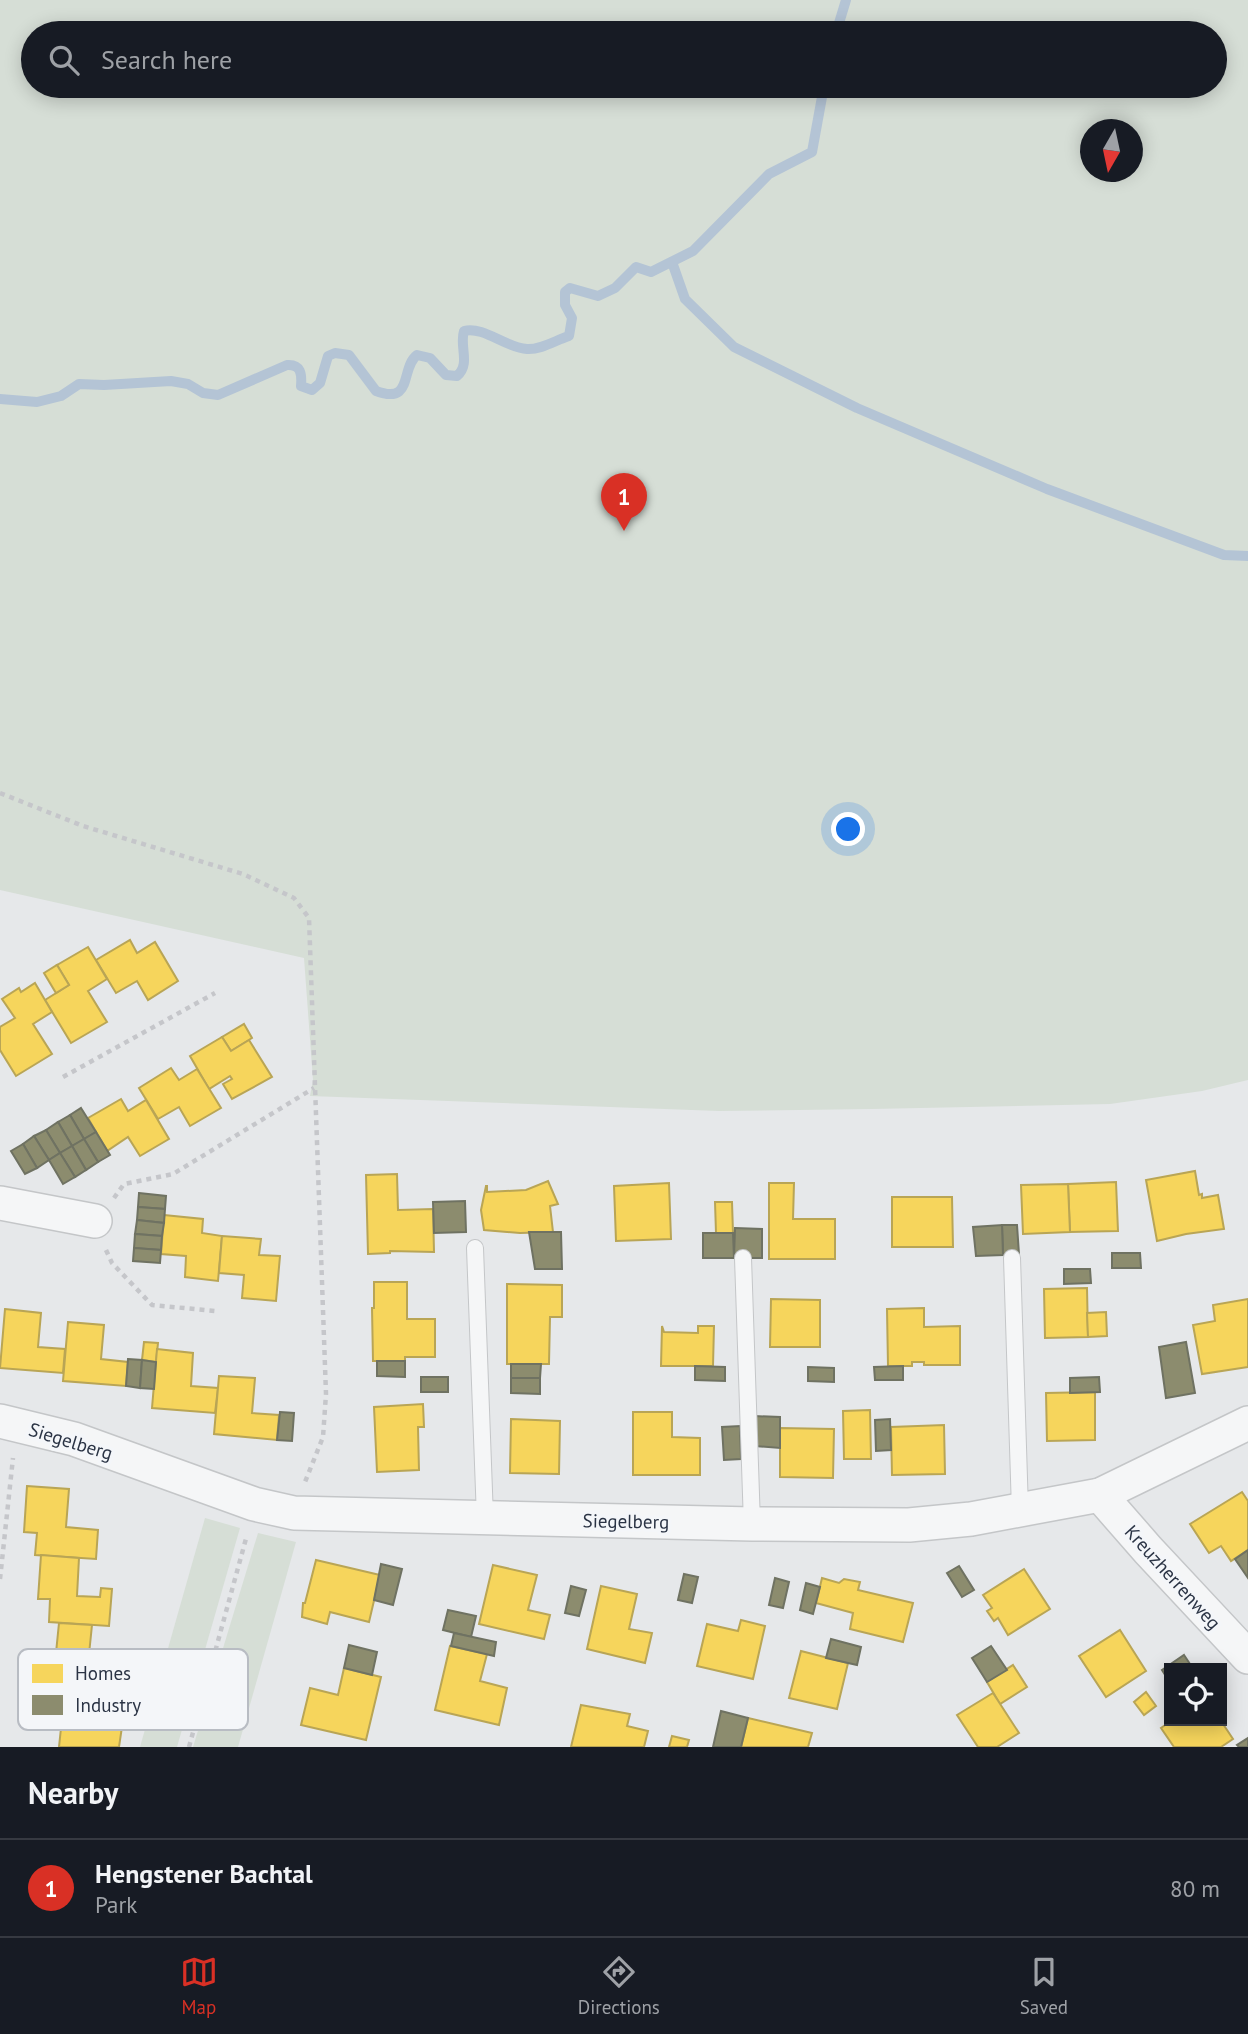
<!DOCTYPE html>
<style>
body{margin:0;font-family:"PT Sans",sans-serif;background:#20242c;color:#f1f3f6}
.controls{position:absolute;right:21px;bottom:21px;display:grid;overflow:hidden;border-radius:0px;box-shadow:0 4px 18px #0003}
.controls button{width:63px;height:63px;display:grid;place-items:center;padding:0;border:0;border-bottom:2px solid #363941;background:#171b24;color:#f1f3f6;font:35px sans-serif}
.compass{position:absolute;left:1080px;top:119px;width:63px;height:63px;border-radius:50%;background:#171b24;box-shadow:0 4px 18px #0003;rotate:189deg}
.you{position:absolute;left:849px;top:830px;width:24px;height:24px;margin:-18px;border:5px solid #fff;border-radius:50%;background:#1a73e8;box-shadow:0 0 0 10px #1a73e833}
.badge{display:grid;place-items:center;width:46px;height:46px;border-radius:50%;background:#d93025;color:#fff;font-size:23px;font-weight:700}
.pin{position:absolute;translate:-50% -58px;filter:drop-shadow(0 2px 4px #0008)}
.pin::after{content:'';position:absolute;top:37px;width:24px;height:21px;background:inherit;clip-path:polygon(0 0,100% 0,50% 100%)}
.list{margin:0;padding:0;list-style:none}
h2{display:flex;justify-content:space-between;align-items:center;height:91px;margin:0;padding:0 28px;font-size:30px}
h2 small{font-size:23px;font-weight:400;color:#9ea1a6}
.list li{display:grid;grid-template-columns:46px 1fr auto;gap:21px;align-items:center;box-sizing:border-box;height:98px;padding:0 28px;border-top:2px solid #363941}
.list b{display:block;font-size:26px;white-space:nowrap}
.list p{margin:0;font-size:23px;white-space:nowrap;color:#9ea1a6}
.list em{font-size:23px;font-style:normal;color:#9ea1a6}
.icon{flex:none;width:38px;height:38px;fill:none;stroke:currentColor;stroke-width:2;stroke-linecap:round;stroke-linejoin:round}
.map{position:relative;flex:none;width:1248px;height:1747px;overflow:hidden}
.search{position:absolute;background:#171b24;box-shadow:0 4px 18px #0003;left:21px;right:21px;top:21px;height:77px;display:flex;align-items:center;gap:18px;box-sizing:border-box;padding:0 24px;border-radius:38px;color:#9ea1a6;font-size:26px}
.sheet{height:189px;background:#171b24}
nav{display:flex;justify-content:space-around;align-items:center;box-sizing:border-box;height:98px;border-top:2px solid #363941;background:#171b24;font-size:19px;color:#9ea1a6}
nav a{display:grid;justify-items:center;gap:4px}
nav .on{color:#d93025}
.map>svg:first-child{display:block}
.green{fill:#d6ded6;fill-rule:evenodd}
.homes{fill:#f6d55c;stroke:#b9a555;stroke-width:2}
.industry{fill:#8c8c6e;stroke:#6f7262;stroke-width:2}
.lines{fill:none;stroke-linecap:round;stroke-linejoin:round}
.stream{stroke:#b4c4d5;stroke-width:10}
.service-casing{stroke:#c4c6c8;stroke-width:18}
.minor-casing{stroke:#c4c6c8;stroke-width:36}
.path{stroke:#c5c6ca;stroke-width:4.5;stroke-dasharray:5 5;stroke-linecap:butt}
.service{stroke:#f5f6f7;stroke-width:16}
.minor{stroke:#f5f6f7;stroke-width:33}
.labels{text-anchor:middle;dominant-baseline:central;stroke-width:7;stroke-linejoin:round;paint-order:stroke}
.street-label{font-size:19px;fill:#2b3445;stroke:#f4f6f9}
.key{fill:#f4f6f9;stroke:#b8bcc3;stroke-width:2}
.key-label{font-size:19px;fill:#2b3445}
</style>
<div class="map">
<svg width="1248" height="1747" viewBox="0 0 1248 1747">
<rect width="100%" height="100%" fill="#e6e8ea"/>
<g class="green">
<path d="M0 0H1248V1080L1202 1091 1110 1104 872 1109 719 1111 310 1096 313 1080 304 958 0 890ZM33 33H1215V86H33ZM1090 130H1132V172H1090Z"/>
<path d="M205 1518 240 1528 177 1747H140Z"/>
<path d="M258 1533 296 1542 238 1747H193Z"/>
</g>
<g class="homes">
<path d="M130 940 137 953 155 942 178 981 148 1000 137 981 116 993 96 960Z"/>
<path d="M88 947 107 979 88 991 107 1022 71 1043 45 1000 69 985 57 965Z"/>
<path d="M57 965 69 985 56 993 44 973Z"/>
<path d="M35 983 52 1012 33 1024 52 1054 16 1076 0 1050V1027L15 1018 2 999 19 988 21 992Z"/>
<path d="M244 1024 252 1038 231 1051 222 1037Z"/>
<path d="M222 1037 231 1051 249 1040 272 1077 232 1099 223 1084 232 1079 230 1076 209 1089 190 1056Z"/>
<path d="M171 1068 179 1080 197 1069 221 1108 190 1126 179 1107 158 1119 139 1088Z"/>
<path d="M121 1099 128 1111 146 1100 169 1139 140 1156 128 1137 107 1151 88 1118Z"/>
<path d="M1195 1171 1199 1195 1202 1194V1198L1218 1195 1224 1229 1186 1234 1157 1241 1146 1180Z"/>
<path d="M397 1174 398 1210 433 1209 434 1252 390 1251V1253L368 1254 366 1175Z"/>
<path d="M548 1181 558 1204 550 1206 553 1232 520 1233 484 1230 481 1210 486 1186H487V1192L526 1190Z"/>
<path d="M1116 1182 1118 1231 1070 1232 1068 1184Z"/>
<path d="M669 1183 671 1239 616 1241 614 1186Z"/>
<path d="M769 1183H794L793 1219H835V1259H769Z"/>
<path d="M1068 1184 1070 1232 1023 1234 1021 1185Z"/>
<path d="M892 1197H952L953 1247H892Z"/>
<path d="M715 1202H732L733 1233H716Z"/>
<path d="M164 1215 203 1219 202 1233 222 1236 218 1281 185 1277 186 1256 161 1254Z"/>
<path d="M222 1236 261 1239 259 1255 280 1256 276 1301 242 1298 244 1275 219 1273Z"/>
<path d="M374 1282H407V1319H435V1357H405V1361H373L372 1308H374Z"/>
<path d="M507 1284 562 1285V1317H550L549 1364H507Z"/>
<path d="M1087 1288 1088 1337 1045 1338 1044 1289Z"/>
<path d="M771 1299 820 1300V1347H770Z"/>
<path d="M1248 1299V1367L1202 1374 1193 1325 1215 1321 1213 1305Z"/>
<path d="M924 1308V1327L960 1326V1365H924V1362H912V1366H888L887 1309Z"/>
<path d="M5 1309 41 1313 38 1347 65 1349 63 1373 0 1368Z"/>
<path d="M1106 1312 1107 1336 1088 1337 1087 1313Z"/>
<path d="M68 1322 104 1325 101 1359 128 1362 126 1386 63 1381Z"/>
<path d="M662 1326 664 1332 698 1333V1326H714L713 1366H661Z"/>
<path d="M144 1342 158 1343 156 1362 142 1360Z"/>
<path d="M157 1349 193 1353 191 1386 218 1388 215 1413 152 1408Z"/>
<path d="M219 1376 255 1378 252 1413 279 1415 277 1440 214 1434Z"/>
<path d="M1095 1392V1440L1047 1441 1046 1393Z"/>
<path d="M423 1404 424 1427H418L419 1470 377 1472 374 1407Z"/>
<path d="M870 1410 871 1459H844L843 1411Z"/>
<path d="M633 1412H672V1437L700 1438V1475H633Z"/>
<path d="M511 1419 560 1421 559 1474 510 1473Z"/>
<path d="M944 1425 945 1474 892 1475 891 1427Z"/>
<path d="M780 1428 834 1429 833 1478 780 1477Z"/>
<path d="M27 1486 69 1489 66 1527 98 1530 96 1559 35 1555 37 1533 24 1532Z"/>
<path d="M1242 1492 1248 1501V1550L1231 1561 1221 1546 1209 1553 1190 1524Z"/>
<path d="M41 1555 79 1558 77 1596 100 1597 101 1588 112 1589 109 1626 49 1622 50 1599H38Z"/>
<path d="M316 1560 380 1575 369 1622 330 1612 327 1624 302 1617 303 1603H305Z"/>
<path d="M493 1565 537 1575 528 1610 550 1615 544 1639 479 1624Z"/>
<path d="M1024 1569 1050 1609 1008 1635 998 1618 994 1621 987 1611 992 1608 983 1595Z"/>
<path d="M822 1578 839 1583 844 1579 860 1582 858 1590 913 1603 903 1642 850 1629 853 1613 816 1603Z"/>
<path d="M601 1586 637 1594 629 1629 652 1633 645 1663 587 1649Z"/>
<path d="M741 1620 765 1626 753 1679 697 1666 707 1624 738 1631Z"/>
<path d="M59 1623 92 1625 88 1664 113 1667 114 1655 125 1656 121 1691 61 1685 62 1674 54 1673Z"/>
<path d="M1120 1630 1146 1671 1106 1697 1079 1656Z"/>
<path d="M450 1646 487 1654 480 1681 507 1688 499 1725 435 1710Z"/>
<path d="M801 1651 848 1663 837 1709 789 1698Z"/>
<path d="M1013 1665 1027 1687 1000 1704 987 1682Z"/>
<path d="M344 1668 381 1677 366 1740 301 1725 310 1688 338 1695Z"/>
<path d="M54 1684 89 1688 85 1726 108 1729 110 1719 123 1720 119 1747H59L61 1728 50 1727Z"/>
<path d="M1146 1692 1156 1706 1144 1715 1134 1702Z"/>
<path d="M993 1693 1019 1733 997 1747H978L957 1715Z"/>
<path d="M581 1705 630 1714 627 1726 648 1731 644 1747H571Z"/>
<path d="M748 1718 812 1733 808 1747H741Z"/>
<path d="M1171 1721H1221L1233 1739 1221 1747H1174L1161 1728Z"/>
<path d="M672 1736 689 1740 687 1747H669Z"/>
</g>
<g class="industry">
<path d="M81 1108 96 1132 84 1139 70 1115Z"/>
<path d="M70 1115 84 1139 72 1146 58 1122Z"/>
<path d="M58 1122 72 1146 60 1153 46 1130Z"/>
<path d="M46 1130 60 1153 49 1160 34 1136Z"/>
<path d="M96 1132 110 1155 98 1162 84 1139Z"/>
<path d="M34 1136 49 1160 37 1168 23 1144Z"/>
<path d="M84 1139 98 1162 86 1170 72 1146Z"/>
<path d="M23 1144 37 1168 25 1174 11 1151Z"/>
<path d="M72 1146 86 1170 75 1177 60 1153Z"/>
<path d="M60 1153 75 1177 63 1184 49 1160Z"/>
<path d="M139 1193 166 1196 165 1209 138 1207Z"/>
<path d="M465 1201 466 1232 434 1233 433 1202Z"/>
<path d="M138 1207 165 1209 164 1223 137 1220Z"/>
<path d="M137 1220 164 1223 162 1236 135 1234Z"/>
<path d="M1002 1225H1017L1019 1254 1003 1255Z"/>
<path d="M1002 1225 1003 1255 976 1256 973 1227Z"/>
<path d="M735 1228 762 1229V1258H734Z"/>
<path d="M529 1232H561L562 1269H535Z"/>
<path d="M703 1233H733L734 1258H703Z"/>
<path d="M135 1234 162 1236 161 1250 134 1248Z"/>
<path d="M134 1248 161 1250 160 1263 133 1261Z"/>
<path d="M1112 1253H1140L1141 1268H1112Z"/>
<path d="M1064 1269H1090L1091 1283 1064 1284Z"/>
<path d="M1186 1342 1195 1393 1166 1398 1159 1347Z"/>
<path d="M128 1359 142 1360 140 1388 126 1386Z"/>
<path d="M142 1360 156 1362 154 1389 140 1388Z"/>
<path d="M377 1361H405V1377L377 1376Z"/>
<path d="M511 1364H541L540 1378H511Z"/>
<path d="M695 1366 725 1367V1381L695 1380Z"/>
<path d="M903 1366V1380H875L874 1367Z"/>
<path d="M808 1367 834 1368V1382L808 1381Z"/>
<rect x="421" y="1377" width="27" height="15"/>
<path d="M1099 1377 1100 1392 1070 1393V1378Z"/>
<path d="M511 1378H540V1394L511 1393Z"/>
<path d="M280 1412 294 1413 292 1441 277 1440Z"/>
<path d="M754 1416 780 1417V1448L755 1446Z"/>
<path d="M890 1419 891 1450 876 1451 875 1420Z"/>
<path d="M740 1426 741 1459 724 1460 722 1427Z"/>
<path d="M1248 1550V1578L1235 1559Z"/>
<path d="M381 1564 402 1569 393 1605 374 1600Z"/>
<path d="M959 1566 974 1590 962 1597 947 1573Z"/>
<path d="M684 1574 698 1577 692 1603 678 1600Z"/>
<path d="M775 1578 789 1582 783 1608 769 1605Z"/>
<path d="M806 1583 820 1587 813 1614 800 1610Z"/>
<path d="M571 1586 586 1590 579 1616 565 1613Z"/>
<path d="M448 1610 476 1616 471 1637 443 1630Z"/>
<path d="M454 1633 496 1642 494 1656 451 1646Z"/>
<path d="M831 1639 861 1647 857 1665 826 1658Z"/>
<path d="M349 1645 377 1652 372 1675 344 1668Z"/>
<path d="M991 1646 1007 1670 987 1682 972 1658Z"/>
<path d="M1184 1655 1192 1667 1169 1668V1681L1162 1670Z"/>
<path d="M721 1711 748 1718 741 1747H713Z"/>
<path d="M1248 1738V1747H1239L1237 1745Z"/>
</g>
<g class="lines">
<g class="stream">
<path d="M836 33 846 0"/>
<path d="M672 262 685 299 734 347 857 408 1047 489 1224 555 1248 556"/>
<path d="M0 399 37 402 61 396 79 384 104 385 171 381 188 384 203 393 218 395 287 365C301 364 302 374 301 386L312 390 320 383 328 356 335 353 349 355 376 391C414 405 400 368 417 355L430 358 446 375 457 376C471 364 459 346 464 331 484 326 506 348 527 349 541 350 556 340 569 336L572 318 565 305V292L570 288 598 296 615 288 636 267 651 272 693 251 769 174 812 152 824 86"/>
</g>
<g class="service-casing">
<g id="service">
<path d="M475 1248 485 1518"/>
<path d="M743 1258 752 1524"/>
<path d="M1012 1258 1020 1510"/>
</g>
</g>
<g class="minor-casing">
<g id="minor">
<path d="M0 1203 95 1221"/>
<path d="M0 1421 74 1439 254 1504 294 1513 752 1524 909 1525 971 1519 1100 1495 1248 1423"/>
<path d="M1100 1495 1148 1550 1248 1657"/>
</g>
</g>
<g class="path">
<path d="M0 793 83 826 243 874 294 898 309 918 326 1394 323 1437 305 1482"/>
<path d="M63 1077 215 993"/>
<path d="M114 1198 124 1184 173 1174 314 1088"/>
<path d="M106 1250 112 1263 152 1305 215 1311"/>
<path d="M0 1579 13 1458"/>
<path d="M189 1747 247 1535"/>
</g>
<use href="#service" class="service"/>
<use href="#minor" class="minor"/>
</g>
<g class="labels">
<g class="street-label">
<text transform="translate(71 1441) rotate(17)">Siegelberg</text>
<text transform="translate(626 1521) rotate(1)">Siegelberg</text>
<text transform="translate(1173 1577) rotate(48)">Kreuzherrenweg</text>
</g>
</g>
<rect x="18" y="1649" width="230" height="81" rx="10" class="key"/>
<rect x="32" y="1664" width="31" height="19" fill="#f6d55c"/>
<rect x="32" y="1695" width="31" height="20" fill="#8c8c6e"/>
<g class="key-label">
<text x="75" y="1680">Homes</text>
<text x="75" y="1712">Industry</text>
</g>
</svg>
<div class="controls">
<button><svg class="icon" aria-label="locate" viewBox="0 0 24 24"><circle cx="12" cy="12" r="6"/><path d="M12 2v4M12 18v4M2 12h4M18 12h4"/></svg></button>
</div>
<svg class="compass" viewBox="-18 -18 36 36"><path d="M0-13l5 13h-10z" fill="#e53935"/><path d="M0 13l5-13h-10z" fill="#9ea1a6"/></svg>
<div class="you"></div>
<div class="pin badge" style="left:624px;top:531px">1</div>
<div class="search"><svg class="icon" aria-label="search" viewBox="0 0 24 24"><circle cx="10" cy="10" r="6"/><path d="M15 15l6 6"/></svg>Search here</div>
</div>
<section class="sheet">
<h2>Nearby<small></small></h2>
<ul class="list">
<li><span class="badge">1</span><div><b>Hengstener Bachtal</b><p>Park</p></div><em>80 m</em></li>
</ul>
</section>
<nav>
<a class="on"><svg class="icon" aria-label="map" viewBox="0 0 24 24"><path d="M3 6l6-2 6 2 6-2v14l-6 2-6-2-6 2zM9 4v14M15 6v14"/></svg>Map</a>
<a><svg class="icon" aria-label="directions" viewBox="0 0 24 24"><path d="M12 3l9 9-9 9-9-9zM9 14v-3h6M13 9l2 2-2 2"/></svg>Directions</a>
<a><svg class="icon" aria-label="saved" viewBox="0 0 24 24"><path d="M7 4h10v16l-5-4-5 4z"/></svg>Saved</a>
</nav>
